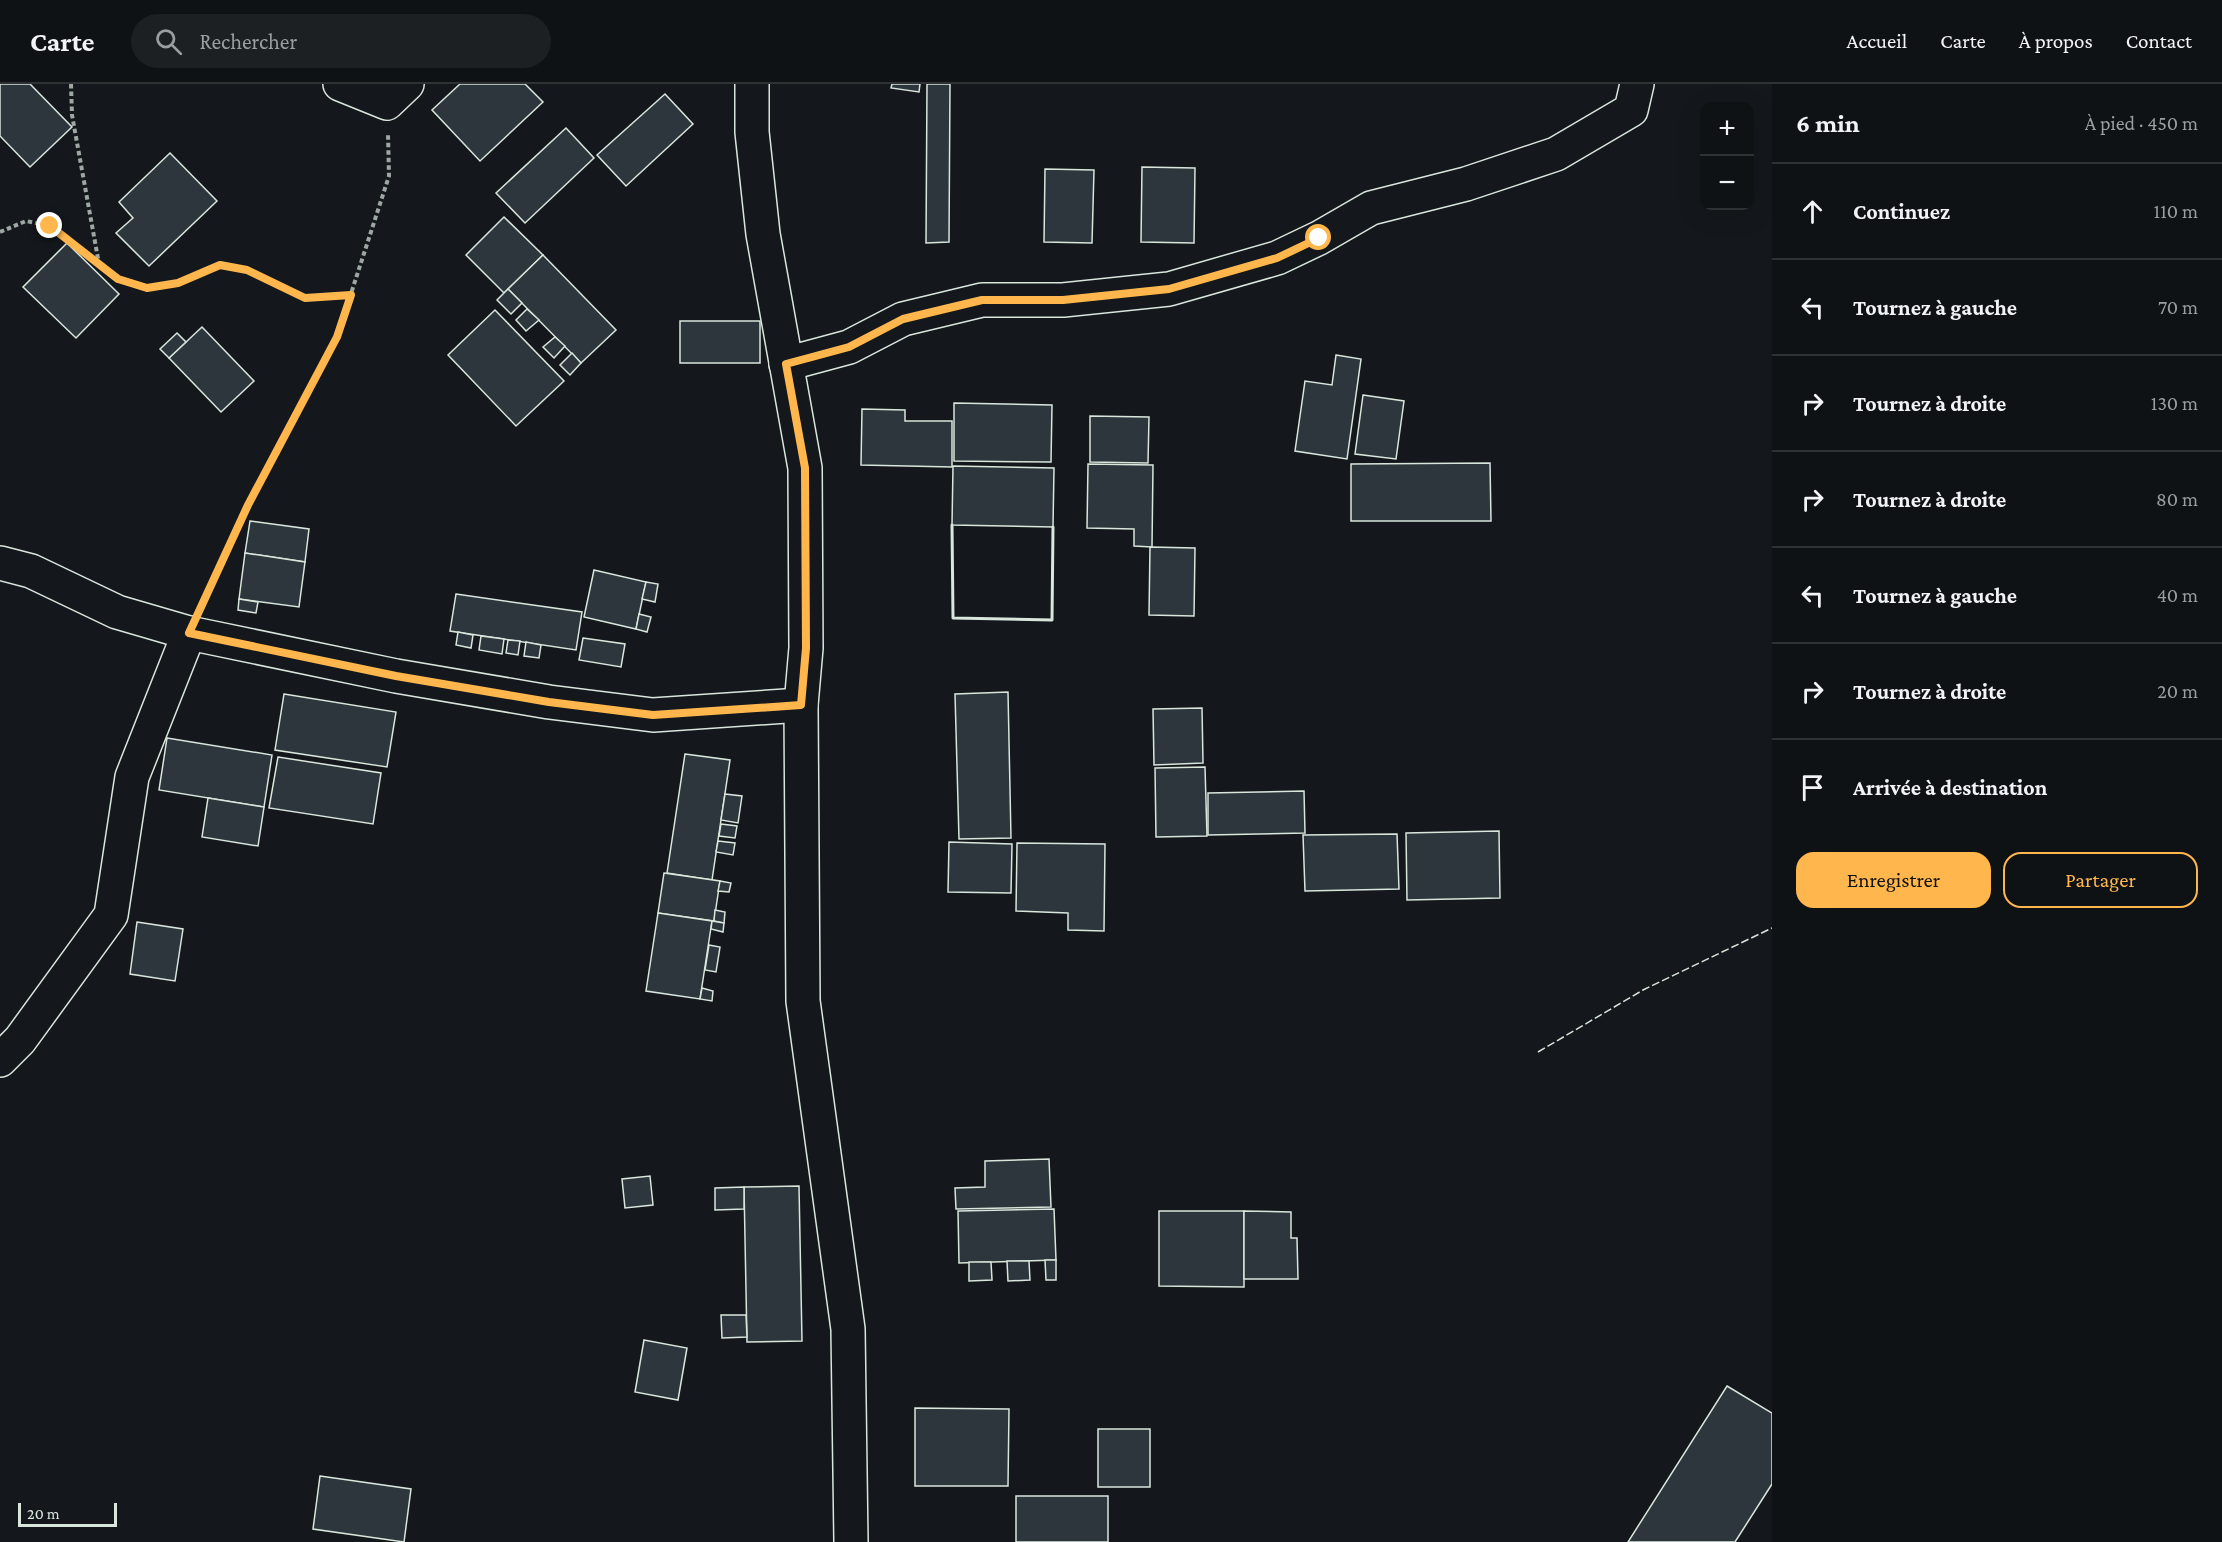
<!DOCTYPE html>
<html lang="fr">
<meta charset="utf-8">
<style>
body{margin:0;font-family:"Crimson Pro",serif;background:#1d2022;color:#f1f3f6}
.controls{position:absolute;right:18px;top:18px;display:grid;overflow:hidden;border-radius:12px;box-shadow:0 6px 24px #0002}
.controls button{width:54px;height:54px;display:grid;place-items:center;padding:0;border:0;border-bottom:2px solid #2f3234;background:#0f1215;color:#f1f3f6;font:30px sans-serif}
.scale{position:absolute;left:18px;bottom:15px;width:99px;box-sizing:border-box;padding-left:6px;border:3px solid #d8e6dc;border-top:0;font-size:16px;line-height:21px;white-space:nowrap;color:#d8e6dc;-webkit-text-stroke:4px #14181c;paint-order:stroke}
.stop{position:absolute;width:18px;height:18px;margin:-14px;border:4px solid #ffb74d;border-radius:50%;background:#fff}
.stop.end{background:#ffb74d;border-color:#fff;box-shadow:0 2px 6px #0008}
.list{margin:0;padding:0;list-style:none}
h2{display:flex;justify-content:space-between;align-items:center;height:78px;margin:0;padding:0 24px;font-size:26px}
h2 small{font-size:20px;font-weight:400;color:#9b9ea0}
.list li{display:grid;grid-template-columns:39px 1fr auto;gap:18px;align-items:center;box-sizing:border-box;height:96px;padding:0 24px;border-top:2px solid #2f3234}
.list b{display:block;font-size:22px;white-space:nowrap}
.list em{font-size:20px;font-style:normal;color:#9b9ea0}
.actions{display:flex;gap:12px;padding:18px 24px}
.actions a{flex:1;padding:14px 0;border:2px solid #ffb74d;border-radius:18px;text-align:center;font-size:21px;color:#ffb74d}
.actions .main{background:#ffb74d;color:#111}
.icon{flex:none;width:33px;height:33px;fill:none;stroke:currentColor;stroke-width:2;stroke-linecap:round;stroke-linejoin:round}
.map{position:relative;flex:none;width:1772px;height:1458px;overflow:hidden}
header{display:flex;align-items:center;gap:36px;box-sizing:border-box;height:84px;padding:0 30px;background:#0f1215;border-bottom:2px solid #2f3234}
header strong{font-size:28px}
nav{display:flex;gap:33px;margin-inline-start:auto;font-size:21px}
.search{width:420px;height:54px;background:#1d2022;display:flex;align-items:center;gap:15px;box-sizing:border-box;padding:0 21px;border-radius:33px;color:#9b9ea0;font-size:22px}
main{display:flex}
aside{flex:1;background:#0f1215}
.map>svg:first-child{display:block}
.building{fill:#2c363c;stroke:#d8e6dc;stroke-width:1.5}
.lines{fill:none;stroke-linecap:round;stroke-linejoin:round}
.minor-casing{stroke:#d8e6dc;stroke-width:36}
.path{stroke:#9da8a2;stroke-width:4;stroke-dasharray:4.5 3;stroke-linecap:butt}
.minor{stroke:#14181c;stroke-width:33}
.fence{stroke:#d8e6dc;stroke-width:1.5;stroke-dasharray:8 3;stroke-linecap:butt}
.wall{stroke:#d8e6dc;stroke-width:3}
.route{stroke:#ffb74d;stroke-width:8}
</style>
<header>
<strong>Carte</strong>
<div class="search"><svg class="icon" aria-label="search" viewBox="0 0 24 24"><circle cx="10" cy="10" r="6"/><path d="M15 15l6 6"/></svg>Rechercher</div>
<nav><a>Accueil</a><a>Carte</a><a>À propos</a><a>Contact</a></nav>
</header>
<main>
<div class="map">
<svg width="1772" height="1458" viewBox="0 0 1772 1458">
<rect width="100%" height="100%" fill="#14181c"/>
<g class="building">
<path d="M0 0H30L72 43 30 83 0 52Z"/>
<path d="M460 0H525L543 18 480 77 432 26Z"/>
<path d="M892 0H920L919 8 891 4Z"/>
<path d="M927 0H950L949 158 926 159Z"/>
<path d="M665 10 693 40 626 102 597 71Z"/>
<path d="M566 44 594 74 525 139 496 109Z"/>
<path d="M170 69 217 117 149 182 116 149 133 134 119 118Z"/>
<path d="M1142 83 1195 84 1194 159 1141 158Z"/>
<path d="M1045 85 1094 86 1092 159 1044 158Z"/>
<path d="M504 133 543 171 504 209 466 171Z"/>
<path d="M67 159 119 210 76 254 23 203Z"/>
<path d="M543 171 616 246 581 279 508 205Z"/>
<path d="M508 205 522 219 511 230 497 216Z"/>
<path d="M527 225 539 236 526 247 516 236Z"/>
<path d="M495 226 564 297 516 342 448 271Z"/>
<rect x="680" y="237" width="80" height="42"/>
<path d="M202 243 254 297 221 328 169 274Z"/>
<path d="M177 249 186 258 169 274 160 265Z"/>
<path d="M555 253 565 262 554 274 543 263Z"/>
<path d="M572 269 581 279 570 291 560 281Z"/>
<path d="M1336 271 1361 275 1347 375 1295 367 1305 297 1332 301Z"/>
<path d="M1363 311 1404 317 1396 375 1355 370Z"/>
<path d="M954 319 1052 321 1051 378 954 377Z"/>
<path d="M862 325 905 326V337H952V383L861 381Z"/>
<path d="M1090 332 1149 333 1148 379 1090 378Z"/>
<path d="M1490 379 1491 437H1351V380Z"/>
<path d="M1088 380 1153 381 1152 463 1134 462V445L1087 444Z"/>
<path d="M953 382 1054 384 1053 443 952 441Z"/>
<path d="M250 437 309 445 305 478 245 469Z"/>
<path d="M1150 463 1195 464 1194 532 1149 531Z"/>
<path d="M245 469 305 478 299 523 239 515Z"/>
<path d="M594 486 646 498 636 545 584 533Z"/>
<path d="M646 498 658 500 655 518 642 515Z"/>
<path d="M456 510 582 528 576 566 450 547Z"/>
<path d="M239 515 258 518 256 529 238 526Z"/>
<path d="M639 530 651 533 647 548 636 545Z"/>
<path d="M458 548 473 551 471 564 456 561Z"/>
<path d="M481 552 504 555 502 570 479 566Z"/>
<path d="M583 554 625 560 621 583 579 576Z"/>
<path d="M508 556 520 557 518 571 506 569Z"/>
<path d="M526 558 541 561 539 574 524 572Z"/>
<path d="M1008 608 1011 754 959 755 955 610Z"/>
<path d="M284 610 396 628 387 683 275 666Z"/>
<path d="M1202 624 1203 679 1154 681 1153 625Z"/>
<path d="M167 654 272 671 264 723 159 706Z"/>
<path d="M685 670 730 676 712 796 667 789Z"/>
<path d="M278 673 381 689 373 740 269 724Z"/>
<path d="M1205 683 1207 752 1156 753 1155 684Z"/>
<path d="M1304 707 1305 749 1208 751V709Z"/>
<path d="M725 710 742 712 738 739 721 736Z"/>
<path d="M208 714 264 723 258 762 202 753Z"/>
<path d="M721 740 737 742 735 754 719 752Z"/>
<path d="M1499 747 1500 814 1407 816 1406 749Z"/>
<path d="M1397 750 1399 805 1305 807 1303 751Z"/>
<path d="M718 757 735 759 733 771 716 768Z"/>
<path d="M949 758 1012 760 1011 809 948 808Z"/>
<path d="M1017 759 1105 760 1104 847 1068 846V829L1016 827Z"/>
<path d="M664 789 720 797 714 837 658 829Z"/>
<path d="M720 797 731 799 729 808 718 807Z"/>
<path d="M715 826 725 828 724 839 714 837Z"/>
<path d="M658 829 712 837 700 915 646 907Z"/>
<path d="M712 837 724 839 723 848 711 845Z"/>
<path d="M137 838 183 845 175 897 130 890Z"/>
<path d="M709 861 720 863 716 888 705 886Z"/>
<path d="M702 904 713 907 712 917 700 915Z"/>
<path d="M1049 1075 1051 1123 956 1125 955 1104 985 1103V1077Z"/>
<path d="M650 1092 653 1121 625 1124 622 1095Z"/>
<path d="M799 1102 802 1257 747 1258 744 1103Z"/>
<path d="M744 1103V1125L715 1126V1104Z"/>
<path d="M1054 1125 1056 1176 959 1179 958 1127Z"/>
<path d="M1159 1127H1244V1203L1159 1202Z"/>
<path d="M1244 1127 1291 1128V1154H1297L1298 1195H1244Z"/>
<path d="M1045 1176H1056V1196H1046Z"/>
<path d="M1007 1177H1029L1030 1196 1008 1197Z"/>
<path d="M969 1178H991L992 1196 969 1197Z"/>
<path d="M721 1231H746L747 1253 722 1254Z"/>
<path d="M644 1256 687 1264 678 1316 635 1308Z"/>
<path d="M1727 1302 1772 1329V1400L1735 1458H1628Z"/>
<path d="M915 1324 1009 1325 1008 1402H915Z"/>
<rect x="1098" y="1345" width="52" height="58"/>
<path d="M320 1392 411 1405 404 1458 313 1445Z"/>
<rect x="1016" y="1412" width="92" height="46"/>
</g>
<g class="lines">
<g class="minor-casing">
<g id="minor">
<path d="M340 0 387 19 407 0"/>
<path d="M752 0V48L763 150 805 384 806 564 801 621 803 917 848 1245 851 1458"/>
<path d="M786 280 849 263 903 235 982 216H1063L1169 205 1277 174 1319 154 1371 124 1466 100 1556 70 1631 26 1637 0"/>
<path d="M0 479 31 487 117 528 189 549 396 592 549 618 653 631 801 621"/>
<path d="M0 976 20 956 111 831 132 693 189 549"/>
</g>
</g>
<g class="path">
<path d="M71 0 72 31 99 180"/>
<path d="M0 148 26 137 50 142 118 195 147 204 178 199 220 181 247 186 305 214 351 211"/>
<path d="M203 518 248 421 337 253 389 92 388 50"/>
</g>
<use href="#minor" class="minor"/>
<path class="fence" d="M1538 968 1643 906 1772 844"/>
<path class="wall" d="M952 441 953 534 1052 536 1053 443"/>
</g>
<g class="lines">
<path class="route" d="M50 142 118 195 147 204 178 199 220 181 247 186 305 214 351 211 337 253 248 421 189 549 396 592 549 618 653 631 801 621 806 564 805 384 786 280 849 263 903 235 982 216H1063L1169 205 1277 174 1319 154"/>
</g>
</svg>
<div class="controls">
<button>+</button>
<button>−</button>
</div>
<div class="scale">20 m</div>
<div class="stop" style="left:1319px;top:154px"></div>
<div class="stop end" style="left:50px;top:142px"></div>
</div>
<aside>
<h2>6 min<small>À pied · 450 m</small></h2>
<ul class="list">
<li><svg class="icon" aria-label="ahead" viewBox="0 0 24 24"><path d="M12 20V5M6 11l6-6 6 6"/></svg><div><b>Continuez</b></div><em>110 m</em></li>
<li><svg class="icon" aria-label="left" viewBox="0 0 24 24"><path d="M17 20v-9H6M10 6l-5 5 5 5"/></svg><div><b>Tournez à gauche</b></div><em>70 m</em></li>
<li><svg class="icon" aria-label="right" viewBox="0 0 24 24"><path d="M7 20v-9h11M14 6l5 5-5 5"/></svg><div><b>Tournez à droite</b></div><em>130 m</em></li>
<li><svg class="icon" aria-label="right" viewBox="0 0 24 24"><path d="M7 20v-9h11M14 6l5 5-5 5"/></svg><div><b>Tournez à droite</b></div><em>80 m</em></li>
<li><svg class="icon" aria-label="left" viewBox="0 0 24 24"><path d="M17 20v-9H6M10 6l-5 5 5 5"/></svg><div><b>Tournez à gauche</b></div><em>40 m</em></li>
<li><svg class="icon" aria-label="right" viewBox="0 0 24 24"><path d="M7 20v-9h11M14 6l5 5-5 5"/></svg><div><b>Tournez à droite</b></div><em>20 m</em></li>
<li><svg class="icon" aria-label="arrive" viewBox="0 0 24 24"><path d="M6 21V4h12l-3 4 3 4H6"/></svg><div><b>Arrivée à destination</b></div></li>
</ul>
<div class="actions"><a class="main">Enregistrer</a><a>Partager</a></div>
</aside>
</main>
